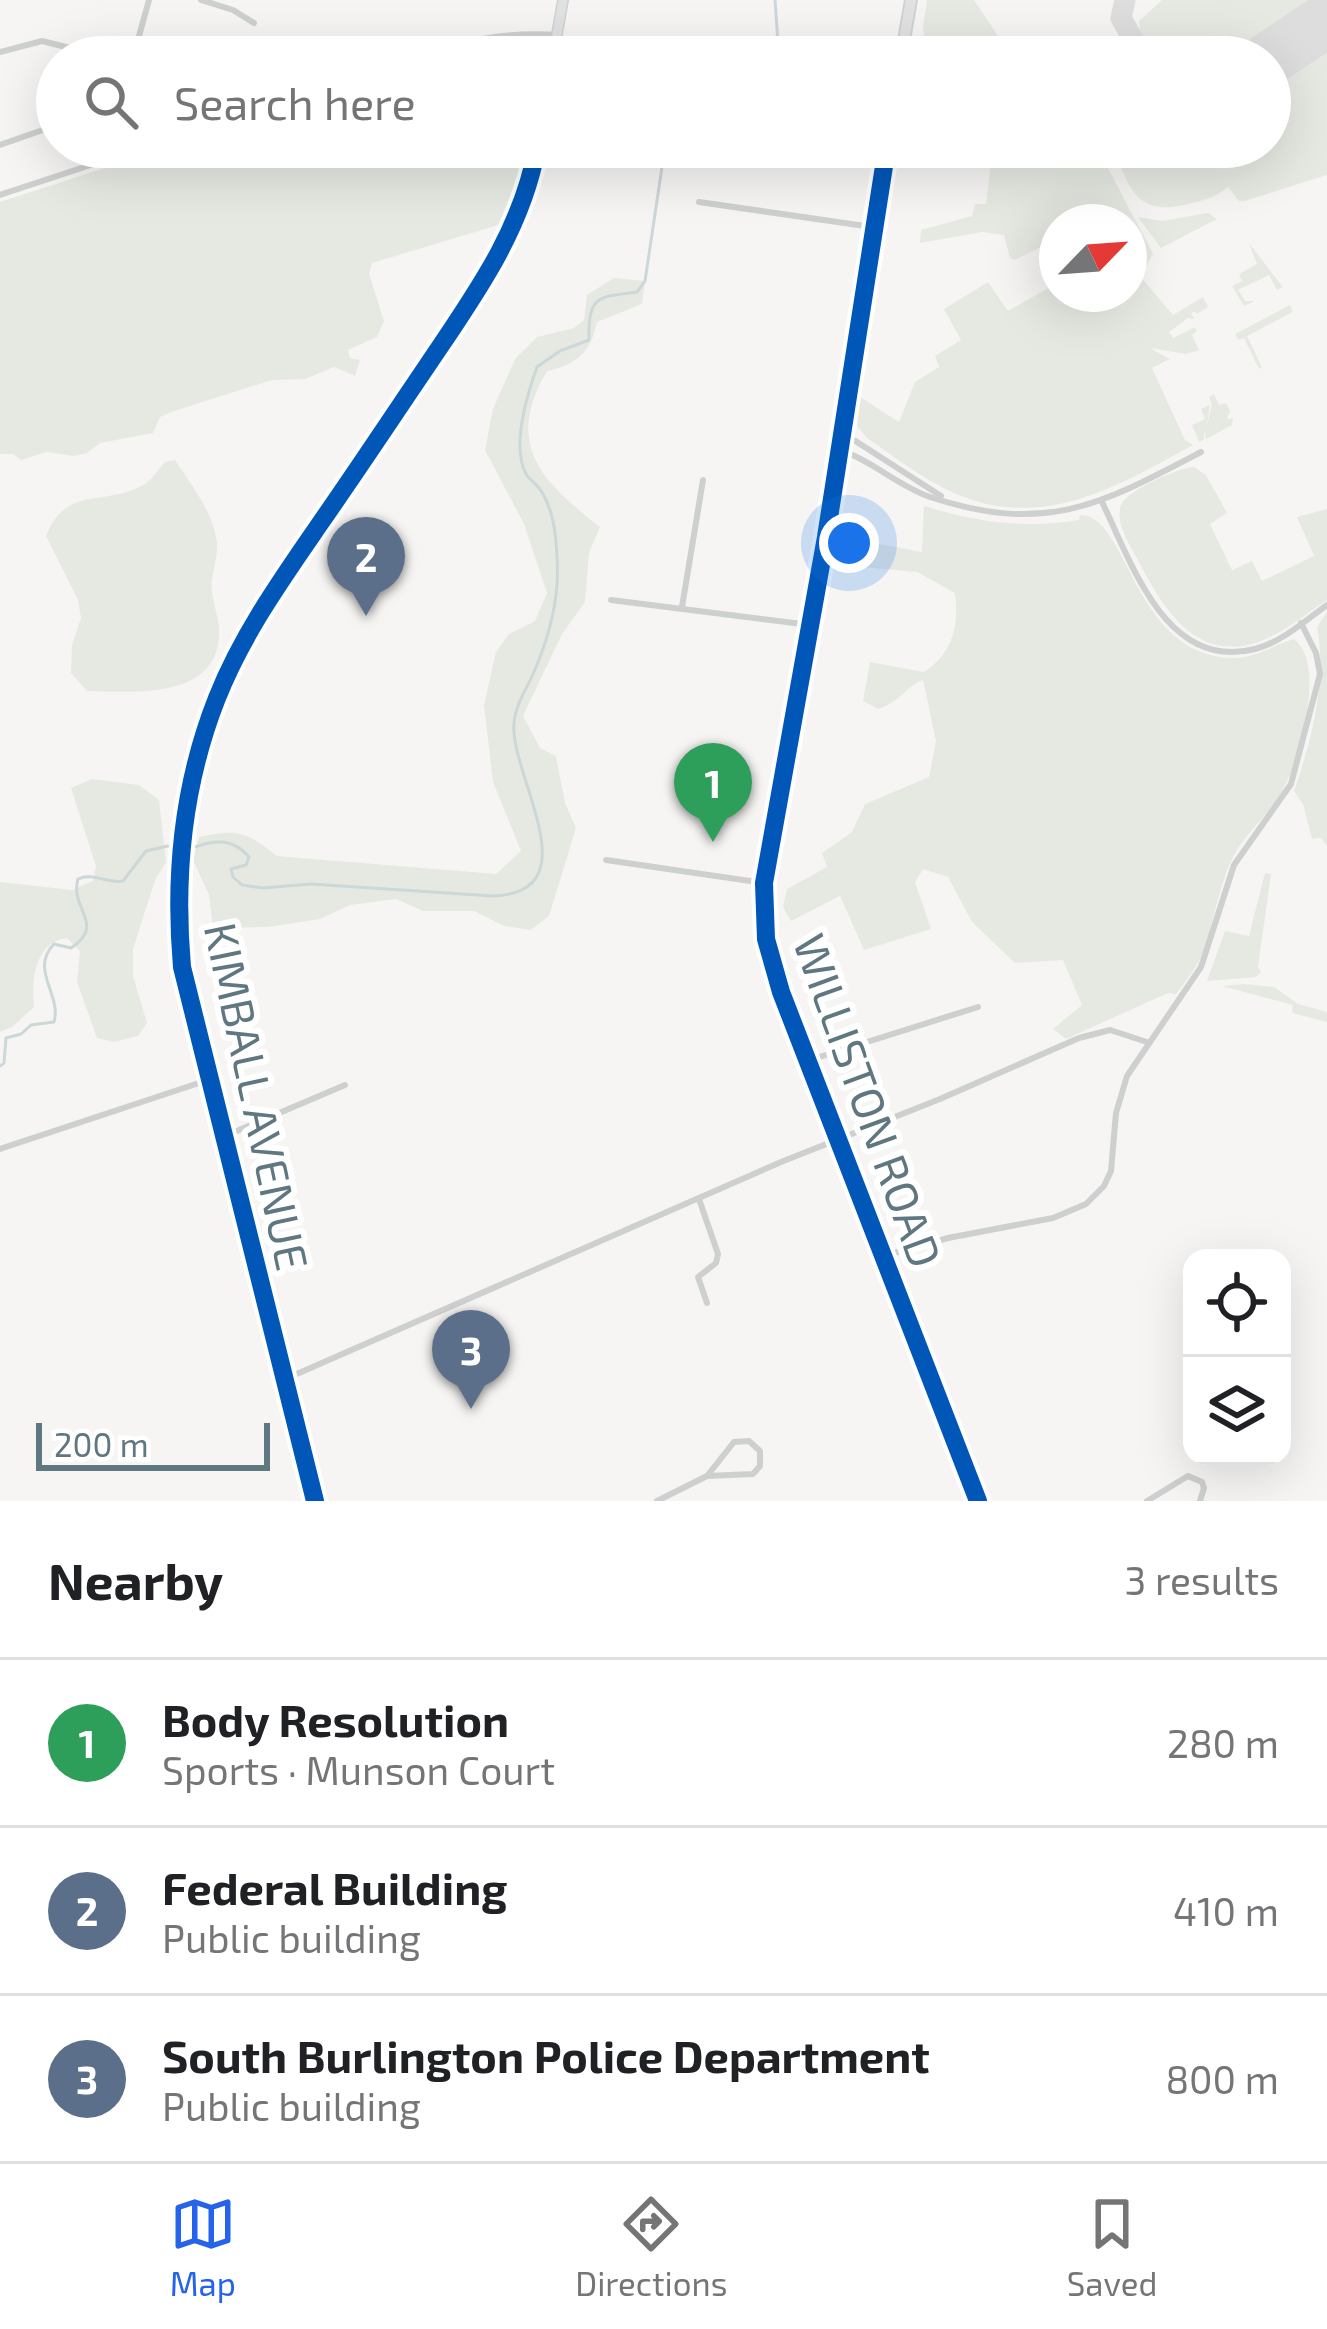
<!DOCTYPE html>
<meta charset="utf-8">
<style>
body{margin:0;font-family:"Exo 2",sans-serif;background:#f6f6f6;color:#202124}
.controls{position:absolute;right:36px;bottom:36px;display:grid;overflow:hidden;border-radius:24px;box-shadow:0 12px 48px #0002}
.controls button{width:108px;height:108px;display:grid;place-items:center;padding:0;border:0;border-bottom:3px solid #e0e0e0;background:#fff;color:#202124;font:60px sans-serif}
.compass{position:absolute;left:1039px;top:204px;width:108px;height:108px;border-radius:50%;background:#fff;box-shadow:0 12px 48px #0002;rotate:65deg}
.scale{position:absolute;left:36px;bottom:30px;width:234px;box-sizing:border-box;padding-left:12px;border:6px solid #5f7781;border-top:0;font-size:33px;line-height:42px;white-space:nowrap;color:#5f7781;-webkit-text-stroke:9px #fff;paint-order:stroke}
.you{position:absolute;left:849px;top:543px;width:42px;height:42px;margin:-30px;border:9px solid #fff;border-radius:50%;background:#1a73e8;box-shadow:0 0 0 18px #1a73e833}
.badge{display:grid;place-items:center;width:78px;height:78px;border-radius:50%;background:#2563eb;color:#fff;font-size:39px;font-weight:700}
.pin{position:absolute;translate:-50% -99px;filter:drop-shadow(0 3px 6px #0008)}
.pin::after{content:'';position:absolute;top:63px;width:42px;height:36px;background:inherit;clip-path:polygon(0 0,100% 0,50% 100%)}
.list{margin:0;padding:0;list-style:none}
h2{display:flex;justify-content:space-between;align-items:center;height:156px;margin:0;padding:0 48px;font-size:51px}
h2 small{font-size:39px;font-weight:400;color:#757577}
.list li{display:grid;grid-template-columns:78px 1fr auto;gap:36px;align-items:center;box-sizing:border-box;height:168px;padding:0 48px;border-top:3px solid #e0e0e0}
.list b{display:block;font-size:45px;white-space:nowrap}
.list p{margin:0;font-size:39px;white-space:nowrap;color:#757577}
.list em{font-size:39px;font-style:normal;color:#757577}
.icon{flex:none;width:66px;height:66px;fill:none;stroke:currentColor;stroke-width:2;stroke-linecap:round;stroke-linejoin:round}
.map{position:relative;flex:none;width:1327px;height:1501px;overflow:hidden}
.search{position:absolute;background:#fff;box-shadow:0 12px 48px #0002;left:36px;right:36px;top:36px;height:132px;display:flex;align-items:center;gap:30px;box-sizing:border-box;padding:0 42px;border-radius:66px;color:#757577;font-size:45px}
.sheet{height:660px;background:#fff}
nav{display:flex;justify-content:space-around;align-items:center;box-sizing:border-box;height:168px;border-top:3px solid #e0e0e0;background:#fff;font-size:33px;color:#757577}
nav a{display:grid;justify-items:center;gap:6px}
nav .on{color:#2563eb}
.map>svg:first-child{display:block}
.green{fill:#e6e9e2}
.lines{fill:none;stroke-linecap:round;stroke-linejoin:round}
.stream{stroke:#ccd7d8;stroke-width:3}
.taxiway{stroke:#dcdddc;stroke-width:21}
.runway{stroke:#dcdddc;stroke-width:54}
.secondary-casing{stroke:#cfd2d3;stroke-width:12}
.primary-casing{stroke:#d1d3d3;stroke-width:14}
.street{stroke:#cecfcf;stroke-width:6}
.secondary{stroke:#e1e1e2;stroke-width:9}
.primary{stroke:#e1e1e2;stroke-width:10}
.cycleway-casing{stroke:#fff;stroke-width:26}
.cycleway{stroke:#0057b8;stroke-width:18}
.labels{text-anchor:middle;dominant-baseline:central;stroke-width:12;stroke-linejoin:round;paint-order:stroke}
.street-label{font-size:45px;fill:#5f7781;stroke:#fff}
</style>
<div class="map">
<svg width="1327" height="1501" viewBox="0 0 1327 1501">
<rect width="100%" height="100%" fill="#f6f5f4"/>
<g class="green">
<path d="M927 0H974L1012 57H926L923 26Z"/>
<path d="M1162 0H1319L1233 57H1157L1140 31 1139 21Z"/>
<path d="M512 41 535 42 540 57H435Z"/>
<path d="M1327 45V175L1245 201H1239L1228 187C1213 199 1203 200 1184 205 1134 216 1130 186 1112 147H1151L1158 156 1172 147H1270V82Z"/>
<path d="M169 147H525L505 223 372 263 369 274 384 321 377 337 348 350 350 358 360 360 355 376 334 367 305 379 272 380 171 412 160 417 153 433 100 443 87 453 74 456 46 452 21 460 13 454H0V202Z"/>
<path d="M993 147H1097L1153 254 1140 276 1173 315 1203 297 1208 307 1197 314 1194 311 1191 314 1195 319 1188 318 1169 332 1173 338 1195 327 1197 331 1192 335 1199 350 1186 354 1150 348 1170 359 1152 368 1185 440 1193 445C1117 487 1042 532 954 493 925 480 893 456 867 438L857 426 860 397 899 422 915 382 939 367 935 356 961 340 944 309 988 282 1008 311 1057 283V294H1129V222H1057V239L1015 260 1010 258 1004 235 982 232 920 243 921 230 972 216 975 204H986Z"/>
<path d="M1208 213 1217 219 1161 248 1138 217 1162 221Z"/>
<path d="M1249 243 1283 287 1277 290 1269 275 1238 290 1245 301H1255L1244 306 1232 286 1242 281 1239 274 1257 264Z"/>
<path d="M614 278 645 281 642 304 597 322C590 353 578 364 547 371 503 446 543 482 600 527L589 553 585 602 562 634 523 716 540 748 556 756 565 803 576 828 549 916 531 930 504 926 474 911H423L396 899 350 905 320 919 268 927 213 928 209 895 193 860 199 837C238 829 245 831 277 856L496 874 521 851 493 782 484 705 496 652 509 634 535 621 547 593 524 524 485 450 493 409 515 359 537 337 574 328 584 320 587 295Z"/>
<path d="M1290 305 1293 312 1247 336 1262 367 1259 369 1244 338 1238 340 1235 334Z"/>
<path d="M1214 394 1219 405 1226 403 1230 411 1227 419 1233 418 1232 425 1206 439 1204 429V440L1199 442 1192 425 1205 419 1201 409 1210 405 1207 425 1212 405 1209 397Z"/>
<path d="M175 460C192 486 214 513 217 544 218 560 210 576 212 591 213 603 218 615 219 628 222 700 137 692 87 691L71 673 72 645 81 618 78 600 46 536C65 488 98 505 137 488 151 483 155 473 165 462Z"/>
<path d="M1194 467 1206 475 1227 513 1210 524 1232 570 1252 561 1262 581 1314 556 1297 517 1327 509V600C1307 613 1286 631 1263 640 1200 666 1166 613 1141 566 1133 549 1114 525 1121 505 1127 490 1178 468 1194 467Z"/>
<path d="M924 506C976 522 1024 529 1079 520L1080 515C1128 513 1133 657 1233 658 1257 658 1273 645 1294 639 1327 663 1300 761 1281 793 1267 817 1244 834 1232 859 1217 890 1214 925 1201 956 1195 970 1185 982 1176 994L1168 993 1066 1039 1053 1029 1082 1005 1063 960 1015 963 972 922 948 877 923 869 915 882 931 929 864 950 840 896 791 921 783 907 787 889 827 867 822 853 852 832 865 804 929 777 936 741 923 680C907 685 902 701 878 709L863 701 870 662 924 672C953 653 959 626 955 593L917 572 861 567 858 540 922 552Z"/>
<path d="M1327 612V846L1321 838 1312 839 1303 804 1294 791C1312 740 1327 680 1317 627Z"/>
<path d="M92 779 139 785 159 800 166 862 155 880 133 949V976L147 1023 138 1036 114 1042 97 1038 77 982 80 951 67 938C35 942 31 980 34 1007L12 1027 0 1032V882L72 890 93 881 96 866 71 788Z"/>
<path d="M1265 873 1271 874 1258 967 1261 972 1256 977 1207 981 1225 931 1249 936Z"/>
<path d="M1244 984 1274 987 1298 1004 1327 1012V1022L1292 1013 1293 1005 1222 986Z"/>
</g>
<g class="lines">
<g class="stream">
<path d="M767 57 778 43 775 0"/>
<path d="M195 847C216 839 234 839 249 857L246 865 231 869 233 877 242 885 263 888 311 884 493 896C593 893 509 774 514 723 515 706 527 688 534 672 550 635 560 598 557 557 556 533 553 507 539 488 535 483 529 479 526 474 511 446 527 395 537 367L560 351 589 340C588 295 598 297 637 292L645 281 665 147"/>
<path d="M0 1066 4 1063 6 1038 21 1034 31 1025 54 1022C62 994 29 970 54 944L71 948C107 924 69 909 78 879 93 872 107 884 123 881L146 851 168 846"/>
</g>
<path class="taxiway" d="M1125 0 1121 18 1143 57"/>
<path class="runway" d="M1270 58 1327 20"/>
<g class="secondary-casing">
<g id="secondary">
<path d="M553 57 563 0"/>
<path d="M315 1501 182 967C174 876 183 784 217 698 242 635 281 580 319 525 356 472 391 419 427 366 474 296 522 231 537 147"/>
</g>
</g>
<g class="primary-casing">
<g id="primary">
<path d="M901 57 911 0"/>
<path d="M887 147 826 537 764 883 766 939 781 992 978 1501"/>
</g>
</g>
<g class="street">
<path d="M201 0 233 10 254 23"/>
<path d="M0 52 42 41 106 57"/>
<path d="M122 57 136 47 149 0"/>
<path d="M417 57C464 41 507 31 557 35"/>
<path d="M0 145 57 125"/>
<path d="M90 147 95 164"/>
<path d="M0 195 145 147"/>
<path d="M699 202 872 227"/>
<path d="M843 433 941 496"/>
<path d="M840 450C873 461 898 486 930 497 1046 535 1100 505 1201 452"/>
<path d="M1102 502C1132 563 1166 672 1255 649 1282 642 1305 621 1327 605"/>
<path d="M611 600 810 625"/>
<path d="M682 607 703 480"/>
<path d="M606 860 764 883"/>
<path d="M810 1060 978 1007"/>
<path d="M225 1136 345 1085"/>
<path d="M0 1149 208 1080"/>
<path d="M699 1199 718 1254 716 1263 698 1277 707 1303"/>
<path d="M884 1256 948 1238 1053 1218 1086 1204 1104 1186 1111 1171 1116 1113 1127 1076 1201 967 1234 865 1291 784 1320 674 1316 653 1301 623"/>
<path d="M283 1380 781 1162 940 1099 1079 1038 1110 1030 1147 1042"/>
<path d="M657 1501 707 1476 753 1474 760 1466V1451L749 1441 734 1442 707 1476"/>
<path d="M1147 1501 1188 1476 1202 1482 1204 1488 1200 1501"/>
</g>
<use href="#secondary" class="secondary"/>
<use href="#primary" class="primary"/>
<g class="cycleway-casing">
<g id="cycleway">
<path d="M887 147 826 537 764 883 766 939 781 992 978 1501"/>
<path d="M315 1501 182 967C174 876 183 784 217 698 242 635 281 580 319 525 356 472 391 419 427 366 474 296 522 231 537 147"/>
</g>
</g>
<use href="#cycleway" class="cycleway"/>
</g>
<g class="labels">
<g class="street-label">
<text transform="translate(258 1096) rotate(78)">KIMBALL AVENUE</text>
<text transform="translate(869 1100) rotate(70)">WILLISTON ROAD</text>
</g>
</g>
</svg>
<div class="controls">
<button><svg class="icon" aria-label="locate" viewBox="0 0 24 24"><circle cx="12" cy="12" r="6"/><path d="M12 2v4M12 18v4M2 12h4M18 12h4"/></svg></button>
<button><svg class="icon" aria-label="layers" viewBox="0 0 24 24"><path d="M12 4l9 5-9 5-9-5zM3 14l9 5 9-5"/></svg></button>
</div>
<svg class="compass" viewBox="-18 -18 36 36"><path d="M0-13l5 13h-10z" fill="#e53935"/><path d="M0 13l5-13h-10z" fill="#757577"/></svg>
<div class="scale">200 m</div>
<div class="you"></div>
<div class="pin badge" style="left:713px;top:842px;background:#2e9e5b">1</div>
<div class="pin badge" style="left:366px;top:616px;background:#5c6f8a">2</div>
<div class="pin badge" style="left:471px;top:1409px;background:#5c6f8a">3</div>
<div class="search"><svg class="icon" aria-label="search" viewBox="0 0 24 24"><circle cx="10" cy="10" r="6"/><path d="M15 15l6 6"/></svg>Search here</div>
</div>
<section class="sheet">
<h2>Nearby<small>3 results</small></h2>
<ul class="list">
<li><span class="badge" style="background:#2e9e5b">1</span><div><b>Body Resolution</b><p>Sports · Munson Court</p></div><em>280 m</em></li>
<li><span class="badge" style="background:#5c6f8a">2</span><div><b>Federal Building</b><p>Public building</p></div><em>410 m</em></li>
<li><span class="badge" style="background:#5c6f8a">3</span><div><b>South Burlington Police Department</b><p>Public building</p></div><em>800 m</em></li>
</ul>
</section>
<nav>
<a class="on"><svg class="icon" aria-label="map" viewBox="0 0 24 24"><path d="M3 6l6-2 6 2 6-2v14l-6 2-6-2-6 2zM9 4v14M15 6v14"/></svg>Map</a>
<a><svg class="icon" aria-label="directions" viewBox="0 0 24 24"><path d="M12 3l9 9-9 9-9-9zM9 14v-3h6M13 9l2 2-2 2"/></svg>Directions</a>
<a><svg class="icon" aria-label="saved" viewBox="0 0 24 24"><path d="M7 4h10v16l-5-4-5 4z"/></svg>Saved</a>
</nav>
